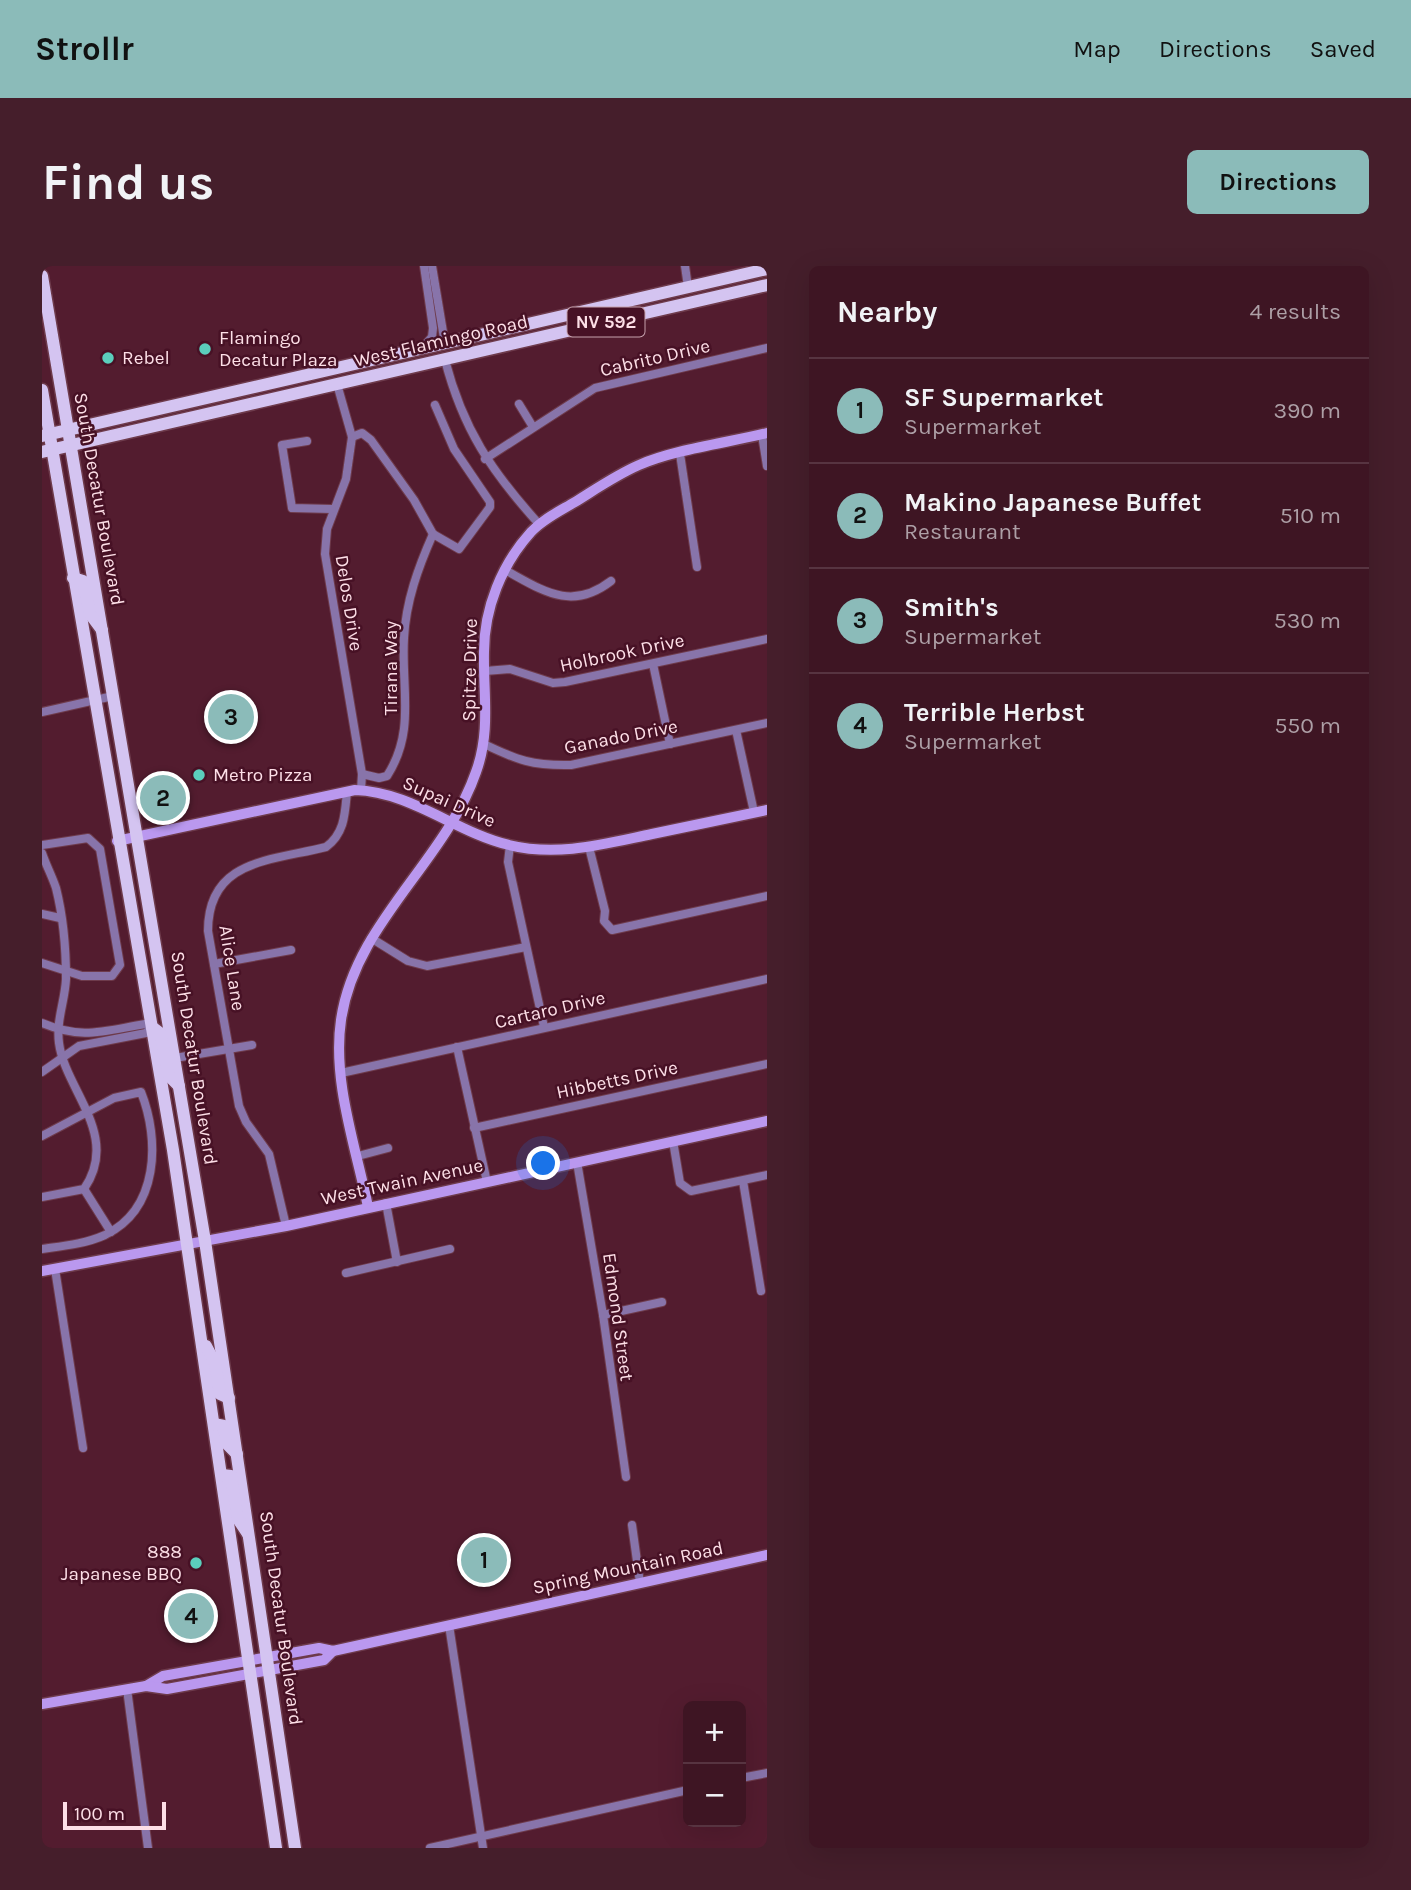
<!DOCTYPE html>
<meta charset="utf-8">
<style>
body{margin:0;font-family:Karla,sans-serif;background:#451e2b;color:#f1f3f6}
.controls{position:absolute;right:21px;bottom:21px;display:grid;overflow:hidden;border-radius:10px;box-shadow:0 7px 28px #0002}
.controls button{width:63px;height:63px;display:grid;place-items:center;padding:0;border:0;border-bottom:2px solid #573441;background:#3e1523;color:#f1f3f6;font:35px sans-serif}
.scale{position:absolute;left:21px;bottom:18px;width:103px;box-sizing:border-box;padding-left:7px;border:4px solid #fddfe7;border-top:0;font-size:19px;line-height:24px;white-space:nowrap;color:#fddfe7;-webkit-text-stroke:5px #471125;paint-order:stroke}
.you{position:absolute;left:502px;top:898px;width:24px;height:24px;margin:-18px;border:5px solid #fff;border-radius:50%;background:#1a73e8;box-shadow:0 0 0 10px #1a73e833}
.badge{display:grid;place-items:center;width:46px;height:46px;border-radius:50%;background:#8bbbb9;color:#111;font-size:23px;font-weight:700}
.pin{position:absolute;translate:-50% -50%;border:4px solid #fff;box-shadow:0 2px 7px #0006}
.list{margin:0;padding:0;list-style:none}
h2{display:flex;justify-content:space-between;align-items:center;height:91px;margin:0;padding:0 28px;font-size:30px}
h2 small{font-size:23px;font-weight:400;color:#ad9fa6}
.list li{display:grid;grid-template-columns:46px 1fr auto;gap:21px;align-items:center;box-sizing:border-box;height:105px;padding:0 28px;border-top:2px solid #573441}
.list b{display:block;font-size:26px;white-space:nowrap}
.list p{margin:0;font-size:23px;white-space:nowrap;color:#ad9fa6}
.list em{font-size:23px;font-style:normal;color:#ad9fa6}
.map{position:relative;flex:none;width:725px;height:1582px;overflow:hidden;border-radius:10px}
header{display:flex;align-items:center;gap:42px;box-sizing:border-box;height:98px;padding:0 35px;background:#8bbbb9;color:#111}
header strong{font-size:33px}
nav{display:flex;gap:38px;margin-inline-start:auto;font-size:24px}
.intro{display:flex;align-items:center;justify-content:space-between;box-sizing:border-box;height:168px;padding:0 42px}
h1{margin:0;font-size:49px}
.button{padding:18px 32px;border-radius:10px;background:#8bbbb9;color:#111;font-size:24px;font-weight:700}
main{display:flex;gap:42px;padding:0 42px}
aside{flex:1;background:#3e1523;border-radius:10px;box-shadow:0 7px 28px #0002}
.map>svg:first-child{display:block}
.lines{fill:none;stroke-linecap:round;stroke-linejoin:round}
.street-casing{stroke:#6e3b4c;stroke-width:10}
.secondary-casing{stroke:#6e3b4c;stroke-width:13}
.primary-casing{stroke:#6e3b4c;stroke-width:15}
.street{stroke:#8874aa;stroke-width:8}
.secondary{stroke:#ba98ef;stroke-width:10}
.primary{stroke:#d4c4f1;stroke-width:12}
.poi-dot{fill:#5bcebc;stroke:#471125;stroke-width:2.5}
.labels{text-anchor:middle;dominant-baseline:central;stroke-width:5;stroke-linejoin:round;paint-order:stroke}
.shield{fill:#471125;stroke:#c6a1ad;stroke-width:2}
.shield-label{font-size:18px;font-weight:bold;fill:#fddfe7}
.poi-label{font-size:19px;fill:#fddfe7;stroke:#471125;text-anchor:start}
.street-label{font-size:19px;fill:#fddfe7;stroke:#471125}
</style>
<header>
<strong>Strollr</strong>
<nav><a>Map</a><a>Directions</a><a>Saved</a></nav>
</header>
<div class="intro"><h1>Find us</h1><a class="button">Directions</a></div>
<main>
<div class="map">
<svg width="725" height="1582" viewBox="0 0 725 1582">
<rect width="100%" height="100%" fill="#531c2f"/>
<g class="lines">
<g class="street-casing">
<g id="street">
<path d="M390 0 403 78"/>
<path d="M643 0 646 21"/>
<path d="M382 80 390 71 391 62 382 0"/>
<path d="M403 94C421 163 449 205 497 258"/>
<path d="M295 118 310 171 304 213 285 263 283 288 320 508 319 524"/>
<path d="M477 138 491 161"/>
<path d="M720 169 725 200"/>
<path d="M310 171 320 167 329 174 372 234 391 268 417 283 448 241V236L412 183 393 139"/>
<path d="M265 175 240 179 250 242 290 243"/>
<path d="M638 188 655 301"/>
<path d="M443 193 553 122 725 82"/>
<path d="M463 304C500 324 529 346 569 315"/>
<path d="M611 398 628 478"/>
<path d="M443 405 468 403 511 417 523 416 725 373"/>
<path d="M0 446 71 430"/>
<path d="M694 464 712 546"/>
<path d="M442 478C475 494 491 500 529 499L725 457"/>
<path d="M320 508 337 512 345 510C374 465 359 422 362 372 364 335 376 302 391 268"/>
<path d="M0 579 46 572 58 583 78 699 70 710H40L0 697"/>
<path d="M468 579 466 596 502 761"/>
<path d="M547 581 563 645 562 655 570 664 725 630"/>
<path d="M0 587C4 599 10 610 14 622 21 650 24 684 24 713 23 735 14 754 17 777 23 824 79 869 42 923L0 931"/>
<path d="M0 648 18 652"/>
<path d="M329 672 366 695 385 700 484 681"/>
<path d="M172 698 249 684"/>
<path d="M0 757C40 774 61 765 103 758L109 761"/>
<path d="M415 781 445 916"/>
<path d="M133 792 210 779"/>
<path d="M0 806 37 780 104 767 109 761"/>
<path d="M299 807 725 713"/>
<path d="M432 862 725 798"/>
<path d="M0 870 72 832 99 826C118 874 117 943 63 969 43 978 21 980 0 983"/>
<path d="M631 875 638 917 649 925 725 909"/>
<path d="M316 890 346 882"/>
<path d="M535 896 561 1049 584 1211"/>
<path d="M701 915 719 1025"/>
<path d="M42 923 69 966"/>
<path d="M344 937 355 996"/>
<path d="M244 960 227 888 204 856 197 840 166 665C166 593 229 595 284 581 303 567 303 547 305 525"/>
<path d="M13 1003 41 1182"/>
<path d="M304 1007 408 983"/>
<path d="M561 1049 620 1036"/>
<path d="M590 1259 598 1317"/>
<path d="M407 1359 441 1582"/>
<path d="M85 1423 106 1582"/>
<path d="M699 1512 725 1507"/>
<path d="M388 1582 646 1524"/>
</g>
</g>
<g class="secondary-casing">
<g id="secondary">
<path d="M75 575 313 524C370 526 413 566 467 579 516 591 562 578 610 568 648 560 687 552 725 544"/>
<path d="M326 941C314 881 290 815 299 754 313 657 403 596 434 506 449 465 441 427 442 386 442 342 460 298 489 266 501 253 518 245 533 236 554 223 574 209 597 199 634 183 685 177 725 167"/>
<path d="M0 1005 244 960 725 855"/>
<path d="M104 1420 121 1410 277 1382 291 1385 725 1289"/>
<path d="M0 1438 104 1420 125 1423 282 1394 291 1385"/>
</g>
</g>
<g class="primary-casing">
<g id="primary">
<path d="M0 10 163 975 253 1582"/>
<path d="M0 124 131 884 234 1582"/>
<path d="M0 170 725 3"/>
<path d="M0 186 725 19"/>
<path d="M31 312 41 315 48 348 60 364"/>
<path d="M110 761 118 767 127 810 137 820"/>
<path d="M164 1080 173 1097 178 1128 187 1132"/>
<path d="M172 1158 182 1160 184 1177 195 1188"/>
<path d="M180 1209 189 1210 196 1253 206 1268"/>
</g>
</g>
<use href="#street" class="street"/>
<use href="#secondary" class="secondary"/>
<use href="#primary" class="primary"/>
</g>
<g class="poi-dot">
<circle cx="163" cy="83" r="7"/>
<circle cx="66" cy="92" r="7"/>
<circle cx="157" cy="509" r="7"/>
<circle cx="154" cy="1297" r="7"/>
</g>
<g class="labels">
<rect class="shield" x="525.5" y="41.5" width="77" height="29" rx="5"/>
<g class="shield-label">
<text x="564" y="56">NV 592</text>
</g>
<g class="poi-label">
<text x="177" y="72">Flamingo<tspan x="177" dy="22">Decatur Plaza</tspan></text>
<text x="80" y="92">Rebel</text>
<text x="171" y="509">Metro Pizza</text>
<text x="140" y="1286" text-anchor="end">888<tspan x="140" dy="22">Japanese BBQ</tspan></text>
</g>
<g class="street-label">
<text transform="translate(399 75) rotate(-13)">West Flamingo Road</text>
<text transform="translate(613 92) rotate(-13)">Cabrito Drive</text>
<text transform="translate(57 233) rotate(80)">South Decatur Boulevard</text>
<text transform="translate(307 337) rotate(81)">Delos Drive</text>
<text transform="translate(580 387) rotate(-12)">Holbrook Drive</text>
<text transform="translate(349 402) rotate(-90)">Tirana Way</text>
<text transform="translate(428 404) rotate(-89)">Spitze Drive</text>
<text transform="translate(579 471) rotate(-11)">Ganado Drive</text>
<text transform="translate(407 536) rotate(24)">Supai Drive</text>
<text transform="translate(190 702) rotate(81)">Alice Lane</text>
<text transform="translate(508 744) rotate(-13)">Cartaro Drive</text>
<text transform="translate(152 792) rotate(81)">South Decatur Boulevard</text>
<text transform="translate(575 814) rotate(-12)">Hibbetts Drive</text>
<text transform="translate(360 916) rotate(-12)">West Twain Avenue</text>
<text transform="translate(576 1051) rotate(82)">Edmond Street</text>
<text transform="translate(586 1302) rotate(-12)">Spring Mountain Road</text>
<text transform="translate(239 1352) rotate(82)">South Decatur Boulevard</text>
</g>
</g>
</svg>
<div class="controls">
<button>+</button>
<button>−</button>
</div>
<div class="scale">100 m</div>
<div class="you"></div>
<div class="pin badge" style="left:442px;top:1294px">1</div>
<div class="pin badge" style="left:121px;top:532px">2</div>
<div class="pin badge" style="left:189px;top:451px">3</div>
<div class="pin badge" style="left:149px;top:1350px">4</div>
</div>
<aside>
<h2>Nearby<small>4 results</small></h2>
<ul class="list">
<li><span class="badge">1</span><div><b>SF Supermarket</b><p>Supermarket</p></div><em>390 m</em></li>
<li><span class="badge">2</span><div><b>Makino Japanese Buffet</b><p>Restaurant</p></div><em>510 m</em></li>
<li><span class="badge">3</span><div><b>Smith's</b><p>Supermarket</p></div><em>530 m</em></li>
<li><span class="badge">4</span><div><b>Terrible Herbst</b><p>Supermarket</p></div><em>550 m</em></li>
</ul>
</aside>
</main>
